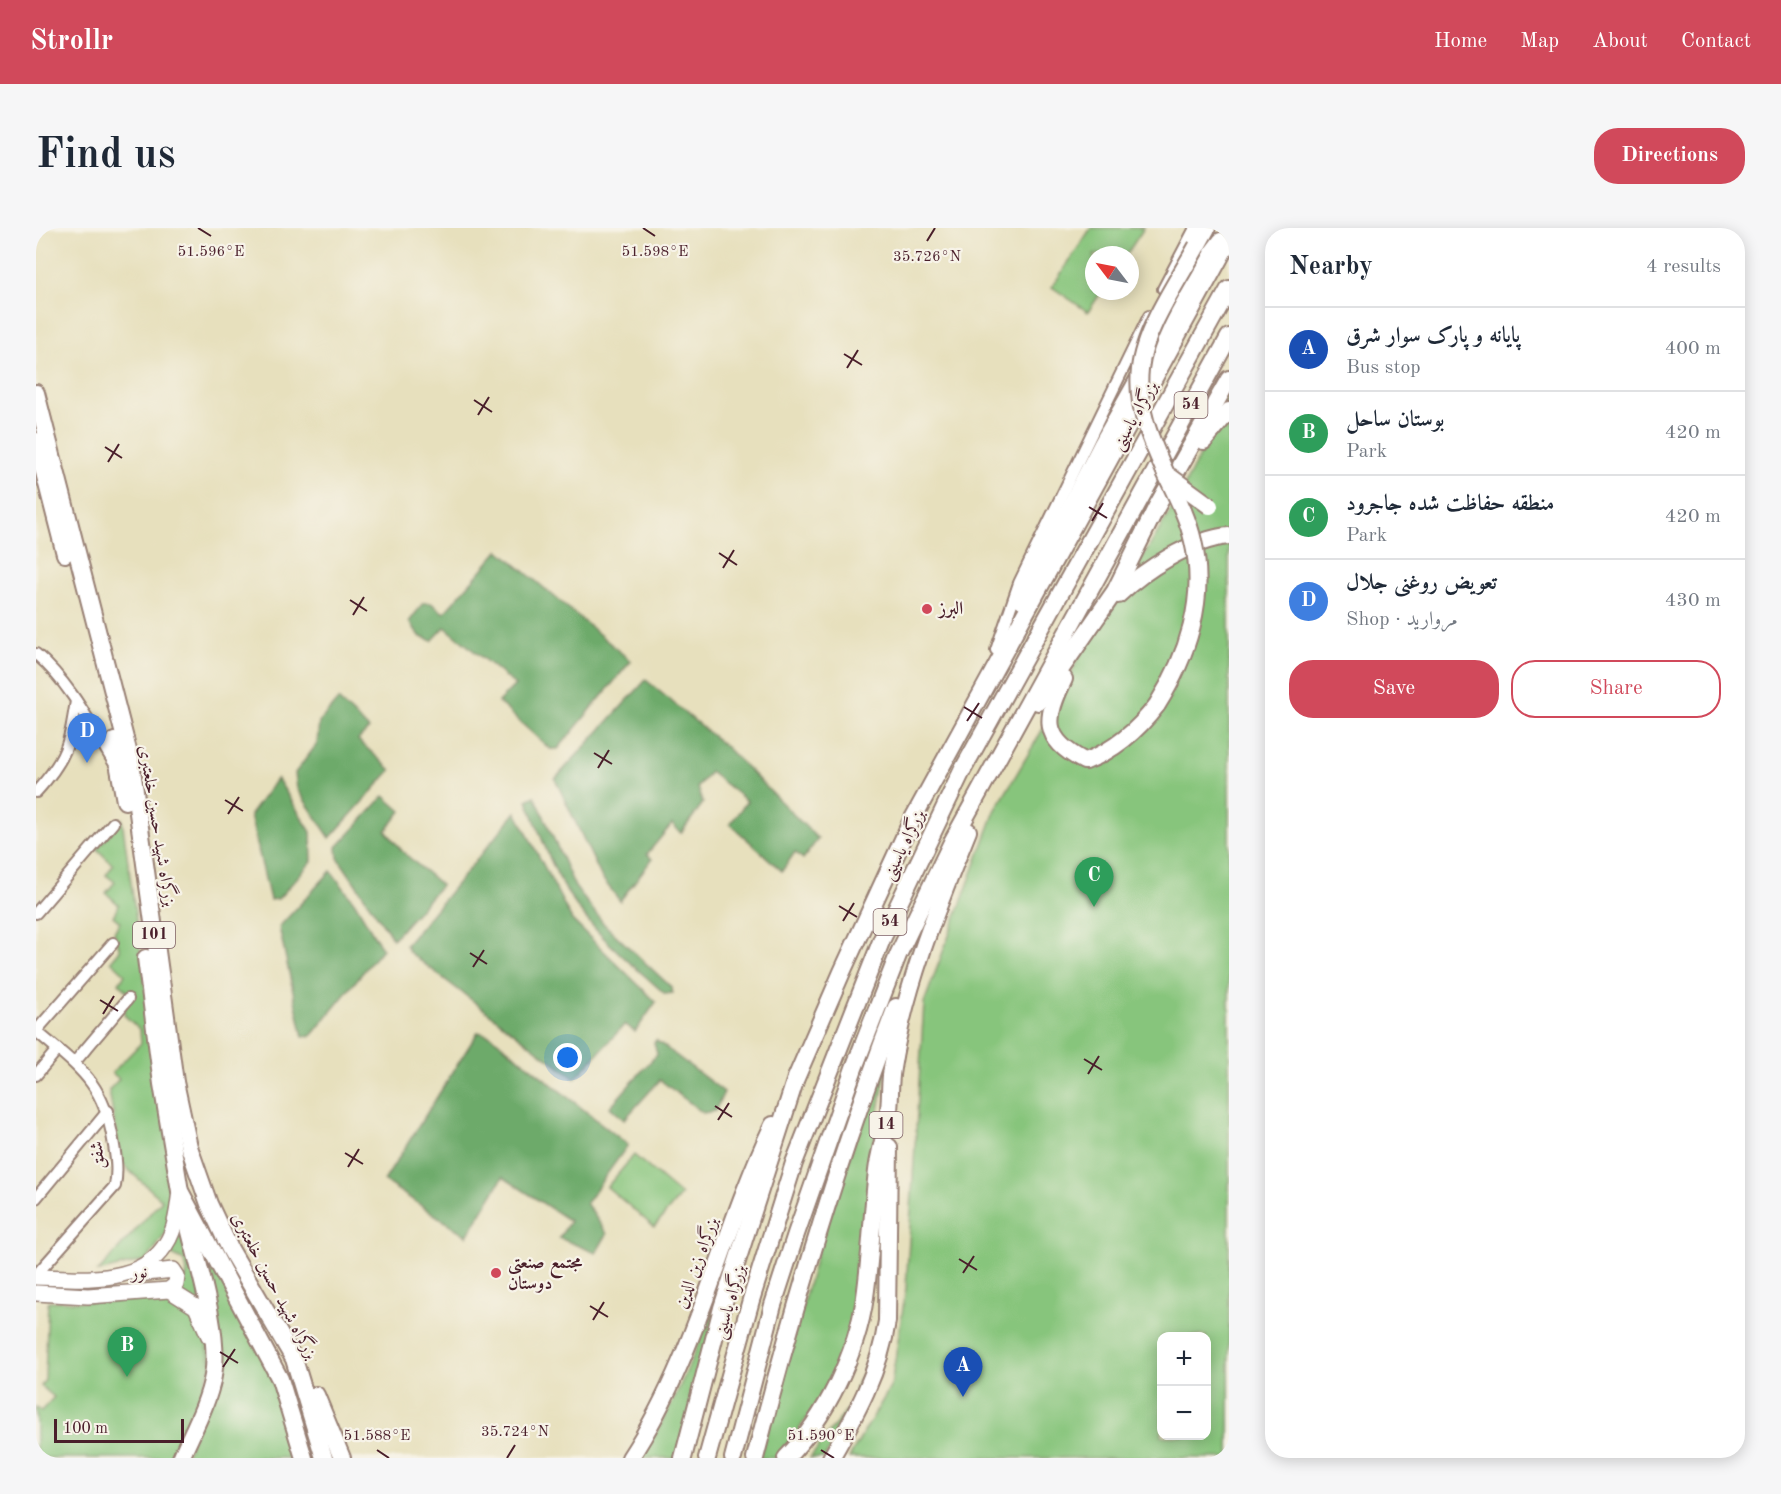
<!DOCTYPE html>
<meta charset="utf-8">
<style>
body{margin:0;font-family:"Old Standard TT",Amiri,serif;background:#f6f6f7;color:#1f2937}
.controls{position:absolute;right:18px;bottom:18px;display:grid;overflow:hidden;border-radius:12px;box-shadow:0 3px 15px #0003}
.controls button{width:54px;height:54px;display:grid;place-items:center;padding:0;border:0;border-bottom:2px solid #e0e1e3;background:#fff;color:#1f2937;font:30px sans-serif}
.compass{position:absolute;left:1049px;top:18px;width:54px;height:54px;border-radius:50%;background:#fff;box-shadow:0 3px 15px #0003;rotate:302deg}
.scale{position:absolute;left:18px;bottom:15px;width:130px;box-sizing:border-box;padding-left:6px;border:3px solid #4a1f2b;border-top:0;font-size:16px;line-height:21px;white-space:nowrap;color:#4a1f2b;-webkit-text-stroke:4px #f7f3e8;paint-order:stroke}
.you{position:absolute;left:532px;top:830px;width:21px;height:21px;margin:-15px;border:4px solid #fff;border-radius:50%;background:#1a73e8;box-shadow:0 0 0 9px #1a73e833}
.badge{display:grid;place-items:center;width:39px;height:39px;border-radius:50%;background:#d1495b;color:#fff;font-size:20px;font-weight:700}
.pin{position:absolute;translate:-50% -50px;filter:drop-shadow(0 2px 3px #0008)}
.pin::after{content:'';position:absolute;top:32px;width:21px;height:18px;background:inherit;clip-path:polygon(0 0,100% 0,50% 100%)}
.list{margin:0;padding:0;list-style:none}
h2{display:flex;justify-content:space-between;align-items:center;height:78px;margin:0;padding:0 24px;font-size:26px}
h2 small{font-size:20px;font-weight:400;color:#747a83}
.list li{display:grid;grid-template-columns:39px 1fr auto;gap:18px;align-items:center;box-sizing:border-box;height:84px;padding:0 24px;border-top:2px solid #e0e1e3}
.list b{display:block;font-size:22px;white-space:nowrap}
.list p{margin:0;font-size:20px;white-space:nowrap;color:#747a83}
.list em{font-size:20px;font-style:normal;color:#747a83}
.actions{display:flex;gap:12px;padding:18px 24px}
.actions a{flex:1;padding:14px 0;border:2px solid #d1495b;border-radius:24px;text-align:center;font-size:21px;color:#d1495b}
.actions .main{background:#d1495b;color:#fff}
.map{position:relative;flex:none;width:1193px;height:1230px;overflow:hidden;border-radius:24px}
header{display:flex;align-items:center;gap:36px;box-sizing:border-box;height:84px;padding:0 30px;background:#d1495b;color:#fff}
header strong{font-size:28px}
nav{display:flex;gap:33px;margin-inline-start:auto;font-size:21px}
.intro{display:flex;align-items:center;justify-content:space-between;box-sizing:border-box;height:144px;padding:0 36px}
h1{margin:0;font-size:42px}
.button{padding:15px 27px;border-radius:24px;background:#d1495b;color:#fff;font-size:21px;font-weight:700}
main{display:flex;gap:36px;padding:0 36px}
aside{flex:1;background:#fff;border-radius:24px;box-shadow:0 3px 15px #0003}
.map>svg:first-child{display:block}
.green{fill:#87c57b;stroke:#687253;stroke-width:1.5;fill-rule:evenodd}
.forest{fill:#6daa6b;stroke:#5c644b;stroke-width:1.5}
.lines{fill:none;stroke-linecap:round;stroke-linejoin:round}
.minor-casing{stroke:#988074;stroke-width:14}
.secondary-casing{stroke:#988074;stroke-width:18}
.trunk-casing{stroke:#988074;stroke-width:20}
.minor{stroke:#fff;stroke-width:10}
.secondary{stroke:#fff;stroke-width:15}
.trunk{stroke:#fff;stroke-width:16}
.trunk-bridge-casing{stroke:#988074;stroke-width:20;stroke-linecap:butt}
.trunk-bridge{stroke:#fff;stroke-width:16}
.ticks{fill:none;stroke:#4a1f2b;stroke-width:2}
.poi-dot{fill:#d1495b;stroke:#f7f3e8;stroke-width:2}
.labels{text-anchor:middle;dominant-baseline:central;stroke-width:4.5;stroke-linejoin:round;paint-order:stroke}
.shield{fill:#f7f3e8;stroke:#7e5f64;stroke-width:1.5}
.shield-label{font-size:16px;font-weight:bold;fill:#4a1f2b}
.street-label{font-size:18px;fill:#4a1f2b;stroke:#f7f3e8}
.poi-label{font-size:18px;font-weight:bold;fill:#4a1f2b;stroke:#f7f3e8;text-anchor:start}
.ticks-label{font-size:15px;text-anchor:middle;fill:#4a1f2b;stroke:#f7f3e8;stroke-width:4.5;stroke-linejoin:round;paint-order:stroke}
</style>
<header>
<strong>Strollr</strong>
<nav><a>Home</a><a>Map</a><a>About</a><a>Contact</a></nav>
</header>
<div class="intro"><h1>Find us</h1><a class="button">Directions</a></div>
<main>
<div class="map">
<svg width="1193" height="1230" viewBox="0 0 1193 1230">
<rect width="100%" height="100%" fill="#f7f3e8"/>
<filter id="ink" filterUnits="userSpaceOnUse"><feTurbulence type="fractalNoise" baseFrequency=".0167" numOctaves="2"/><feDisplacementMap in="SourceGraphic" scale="12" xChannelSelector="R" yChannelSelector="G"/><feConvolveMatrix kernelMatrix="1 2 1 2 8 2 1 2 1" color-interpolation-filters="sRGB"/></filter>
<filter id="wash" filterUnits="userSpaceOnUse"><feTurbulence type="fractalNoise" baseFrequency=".008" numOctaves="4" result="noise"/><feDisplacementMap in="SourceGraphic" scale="24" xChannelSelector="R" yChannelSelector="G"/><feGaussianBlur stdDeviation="1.35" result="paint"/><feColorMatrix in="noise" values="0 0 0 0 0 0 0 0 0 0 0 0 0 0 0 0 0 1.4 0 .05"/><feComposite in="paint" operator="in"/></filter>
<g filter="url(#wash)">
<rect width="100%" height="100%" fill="#e7e0bd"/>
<g class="green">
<path d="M1055 0H1108L1090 27H1058V63H1066L1052 84 1016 59Z"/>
<path d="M1193 159V1230H813L855 1158 870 1060 888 775 959 583 1032 458C1039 424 1064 400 1082 371 1123 303 1166 234 1193 159ZM1126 1108H1170V1208H1126Z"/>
<path d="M86 591 138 962 135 998 111 1032 62 1044 126 972 85 935 73 862 83 851 76 845 105 815 104 802 88 787 91 763 83 755 89 746 75 733 84 722 78 704 84 694 77 688 83 677 70 665 79 654 70 647 77 637 61 621Z"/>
<path d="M864 778C852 830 841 882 836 935 823 1054 826 1136 739 1230H723L780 1029Z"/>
<path d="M598 927 645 967 618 999 571 959Z"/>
<path d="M727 933 640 1230H605C662 1141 691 1032 727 933Z"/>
<path d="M144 993 172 1094 141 1061C151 1054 153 1044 148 1033L130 1024Z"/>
<path d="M155 995 234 1145 262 1230H149L176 1163Z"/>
<path d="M135 1068 148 1074 168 1104 175 1137 141 1230H0V1179L5 1183 18 1169 5 1158 9 1152 12 1073 76 1074Z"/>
<path d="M849 1070C845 1134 824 1178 788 1230H774L818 1172 819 1161 840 1114Z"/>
</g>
<g class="forest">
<path d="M463 322 595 433 522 521H514L462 474 479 457 409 399 396 413 385 409 373 394 387 375H395L408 385Z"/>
<path d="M610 452 691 520 782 611 767 631 759 624 746 643 694 596 711 573 674 544 662 559 667 575 645 605 636 596 611 626 616 631 584 673 566 650 519 551Z"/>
<path d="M302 472 333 501 322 512 355 542 294 610 261 561 259 545 281 516 283 494Z"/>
<path d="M241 550 275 604 276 633 242 671 234 672 214 587Z"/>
<path d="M348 568 365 583 350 603 367 624 405 657 357 711 302 630 301 619Z"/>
<path d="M499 568 539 659 568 696 635 759 637 765 629 766C596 736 559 707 535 670 515 640 504 605 491 572Z"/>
<path d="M480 584 536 692 620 774 599 804 589 796 539 851 373 724 370 717Z"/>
<path d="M295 643 319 675 346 721 275 808 267 809 243 699Z"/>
<path d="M442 804 455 808 592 917 550 975 571 1006 560 1025 523 1010 534 993 467 949 431 1008 348 953Z"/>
<path d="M620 812 688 864 679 883 667 885 624 852 588 892 574 879 621 826 618 815Z"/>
</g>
</g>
<g filter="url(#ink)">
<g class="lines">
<g class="minor-casing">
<g id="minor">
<path d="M1127 61 1159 0"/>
<path d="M960 422 983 355 1113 88"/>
<path d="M0 426C34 455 55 497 78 535"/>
<path d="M0 564C31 530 33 517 40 473"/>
<path d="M0 685 77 595"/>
<path d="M0 803C43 840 67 853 77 912 80 929 82 942 79 958L0 1047"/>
<path d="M0 803 77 715"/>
<path d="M38 835 92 771"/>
<path d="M0 847 21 822"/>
<path d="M0 970 72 883"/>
</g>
</g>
<g class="secondary-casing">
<g id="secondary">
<path d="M101 1046 137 1042 141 1048 140 1056 133 1062"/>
<path d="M0 1049C48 1050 114 1060 136 1004 141 992 142 977 144 963"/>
<path d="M0 1065 52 1068 133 1062 160 1079 173 1108"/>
</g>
</g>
<g class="trunk-casing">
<g id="trunk">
<path d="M1161 18 1171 0"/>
<path d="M0 165 95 534 139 854 153 919 173 976 194 1021 258 1131 288 1230"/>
<path d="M0 213 29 326"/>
<path d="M1168 213 1193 183"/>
<path d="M1082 367C1108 342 1156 311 1193 308"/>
<path d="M986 372 1066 216 1164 41 1185 13"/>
<path d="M1028 451C1009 490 1005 510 1048 533"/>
<path d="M1002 474 1079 363 1121 278 1193 151"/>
<path d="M78 513 89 573"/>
<path d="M1050 533C1079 522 1102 502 1121 477"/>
<path d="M110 730 126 856 144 963 244 1151 268 1230"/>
<path d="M280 1167 306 1230"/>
<path d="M145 1230C156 1204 172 1176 177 1148 185 1104 160 1032 150 987"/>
<path d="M594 1230C661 1128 685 1006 737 897"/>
<path d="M647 1230 686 1080 760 850 806 744 875 594 1193 13"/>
<path d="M671 1230 715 1072 758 935 846 711 926 543 1193 61"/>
<path d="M697 1230 737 1077 760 1006 818 840 862 727 917 612 1193 109"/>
<path d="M719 1230C758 1077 804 926 860 779"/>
<path d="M750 1230C790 1190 821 1125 829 1069 835 1028 836 985 841 943 843 925 849 908 852 890 855 873 853 856 856 840 869 758 901 680 932 603"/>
<path d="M795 1230C820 1186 844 1143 851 1093L853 919"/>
</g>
</g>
<use href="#minor" class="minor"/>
<use href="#secondary" class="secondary"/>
<use href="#trunk" class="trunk"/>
<g class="trunk-bridge-casing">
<g id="trunk-bridge">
<path d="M1133 248 1174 278"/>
<path d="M1121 477C1151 429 1171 371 1157 313 1152 290 1140 267 1130 246 1115 212 1100 180 1104 141 1108 101 1142 53 1161 18"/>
</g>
</g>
<use href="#trunk-bridge" class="trunk-bridge"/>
</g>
</g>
<path class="ticks" d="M162 0 175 8M607 0 619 8M891 13 899 0M808 126 826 137M811 140 822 122M438 172 456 184M442 187 453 169M69 219 86 230M72 234 83 216M1053 279 1071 290M1056 293 1067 275M683 325 701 337M687 340 698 322M314 372 331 383M317 387 328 369M928 479 946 490M931 493 943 475M558 525 576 536M562 540 573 522M189 572 207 583M192 586 203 569M803 678 821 689M807 693 818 675M434 725 451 736M437 739 448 722M64 772 82 783M67 786 78 768M1048 831 1066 842M1052 846 1063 828M679 878 696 889M682 892 693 875M309 925 327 936M312 939 323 921M923 1031 941 1042M927 1045 938 1028M554 1078 572 1089M557 1092 568 1074M184 1124 202 1135M187 1139 199 1121M341 1222 353 1230M785 1222 798 1230M471 1230 479 1217"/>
<g class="poi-dot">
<circle cx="891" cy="381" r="6"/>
<circle cx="460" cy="1045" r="6"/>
</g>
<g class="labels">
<g class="shield">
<rect x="1138.5" y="164" width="33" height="26" rx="4.5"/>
<rect x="837.5" y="681" width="33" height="26" rx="4.5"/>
<rect x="97" y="694" width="42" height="26" rx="4.5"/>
<rect x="833.5" y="884" width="33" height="26" rx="4.5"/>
</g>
<g class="shield-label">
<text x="1155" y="177">54</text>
<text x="854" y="694">54</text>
<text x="118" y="707">101</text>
<text x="850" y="897">14</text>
</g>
<g class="street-label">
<text transform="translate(1099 188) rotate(-61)">بزرگراه یاسینی</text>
<text transform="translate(121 598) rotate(81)">بزرگراه شهید حسین خلعتبری</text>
<text transform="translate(868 617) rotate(-64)">بزرگراه یاسینی</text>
<text transform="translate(62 927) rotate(-96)">شفق</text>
<text transform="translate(661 1035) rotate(-70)">بزرگراه زین الدین</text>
<text transform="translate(103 1045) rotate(-6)">نور</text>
<text transform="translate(238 1058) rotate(62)">بزرگراه شهید حسین خلعتبری</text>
<text transform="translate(694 1074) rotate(-74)">بزرگراه یاسینی</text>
</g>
<g class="poi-label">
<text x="903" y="381">البرز</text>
<text x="472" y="1035">مجتمع صنعتی<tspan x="472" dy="21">دوستان</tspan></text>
</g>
</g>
<g class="ticks-label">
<text x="175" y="28">51.596°E</text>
<text x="619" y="28">51.598°E</text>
<text x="891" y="33">35.726°N</text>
<text x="479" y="1208">35.724°N</text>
<text x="341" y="1212">51.588°E</text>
<text x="785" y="1212">51.590°E</text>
</g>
</svg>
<div class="controls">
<button>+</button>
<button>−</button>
</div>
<svg class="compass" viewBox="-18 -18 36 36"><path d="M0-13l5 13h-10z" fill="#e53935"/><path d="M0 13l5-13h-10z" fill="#747a83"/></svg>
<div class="scale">100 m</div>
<div class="you"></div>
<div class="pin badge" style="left:927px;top:1169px;background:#1a4fb4">A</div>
<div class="pin badge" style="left:91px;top:1149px;background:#2e9e5b">B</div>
<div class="pin badge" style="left:1058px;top:679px;background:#2e9e5b">C</div>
<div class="pin badge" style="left:51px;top:535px;background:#3f7fe0">D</div>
</div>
<aside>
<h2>Nearby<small>4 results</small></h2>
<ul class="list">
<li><span class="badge" style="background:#1a4fb4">A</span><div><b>پایانه و پارک‌ سوار شرق</b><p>Bus stop</p></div><em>400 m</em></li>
<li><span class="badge" style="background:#2e9e5b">B</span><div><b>بوستان ساحل</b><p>Park</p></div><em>420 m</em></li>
<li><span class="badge" style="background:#2e9e5b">C</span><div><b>منطقه حفاظت شده جاجرود</b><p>Park</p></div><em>420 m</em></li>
<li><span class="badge" style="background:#3f7fe0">D</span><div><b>تعویض روغنی جلال</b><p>Shop · مروارید</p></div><em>430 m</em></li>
</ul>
<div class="actions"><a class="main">Save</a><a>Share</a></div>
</aside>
</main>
